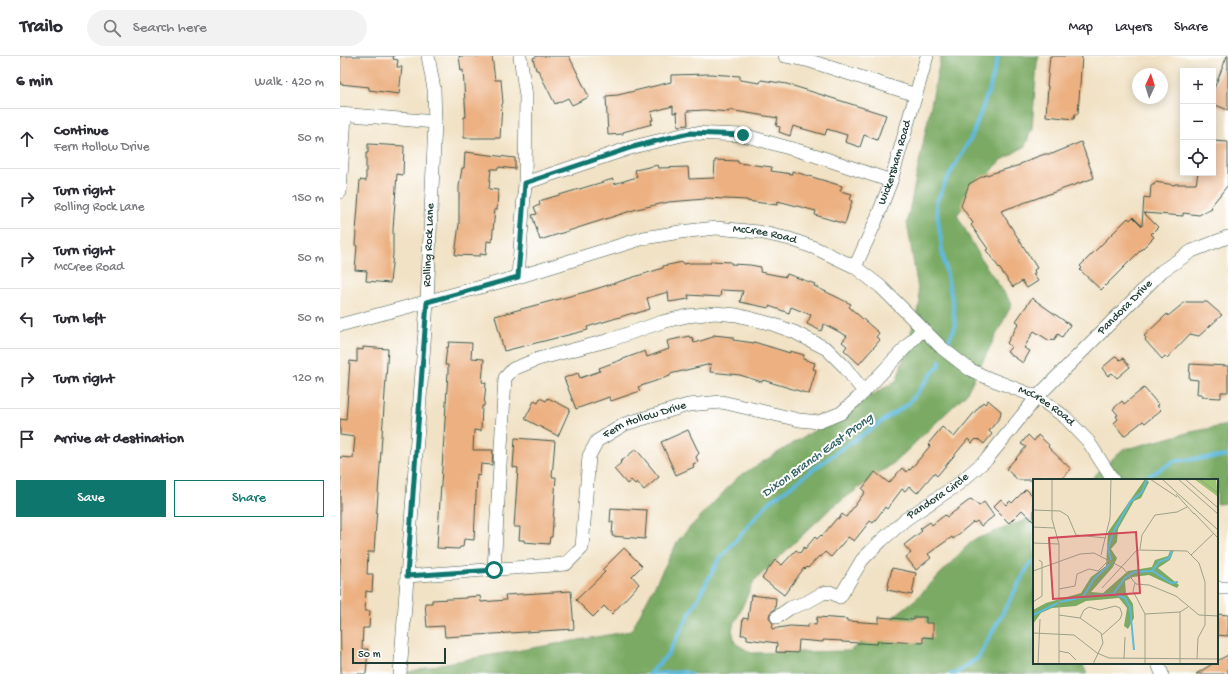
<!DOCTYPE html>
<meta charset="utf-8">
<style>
body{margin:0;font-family:"Gochi Hand",sans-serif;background:#f2f2f3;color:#2b2b33}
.controls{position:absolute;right:12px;top:12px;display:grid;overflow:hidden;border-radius:0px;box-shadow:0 2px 10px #0003}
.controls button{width:36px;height:36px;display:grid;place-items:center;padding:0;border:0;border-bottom:1px solid #e1e1e2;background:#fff;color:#2b2b33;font:20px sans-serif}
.compass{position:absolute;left:792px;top:12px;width:36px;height:36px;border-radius:50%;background:#fff;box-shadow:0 2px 10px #0003;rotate:4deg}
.scale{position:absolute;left:12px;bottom:10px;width:94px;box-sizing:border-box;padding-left:4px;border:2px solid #1f3d34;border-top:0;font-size:11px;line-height:14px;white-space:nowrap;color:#1f3d34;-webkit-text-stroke:3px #fff;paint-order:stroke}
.stop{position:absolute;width:12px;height:12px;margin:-9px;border:3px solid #0f766e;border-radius:50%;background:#fff}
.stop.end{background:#0f766e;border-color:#fff;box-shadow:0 1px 4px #0008}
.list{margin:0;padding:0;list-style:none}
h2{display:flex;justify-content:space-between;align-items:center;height:52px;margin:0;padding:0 16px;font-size:17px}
h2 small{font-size:13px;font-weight:400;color:#7c7c81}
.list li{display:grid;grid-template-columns:26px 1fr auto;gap:12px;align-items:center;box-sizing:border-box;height:60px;padding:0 16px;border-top:1px solid #e1e1e2}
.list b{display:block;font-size:15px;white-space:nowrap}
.list p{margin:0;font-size:13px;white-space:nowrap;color:#7c7c81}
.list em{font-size:13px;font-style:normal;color:#7c7c81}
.actions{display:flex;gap:8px;padding:12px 16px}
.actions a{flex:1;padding:9px 0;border:1px solid #0f766e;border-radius:0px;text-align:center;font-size:14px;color:#0f766e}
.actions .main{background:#0f766e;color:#fff}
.icon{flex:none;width:22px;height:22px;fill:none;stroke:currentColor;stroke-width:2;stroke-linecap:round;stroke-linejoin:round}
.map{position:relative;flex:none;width:888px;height:618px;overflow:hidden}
header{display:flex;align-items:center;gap:24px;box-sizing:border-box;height:56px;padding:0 20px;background:#fff;border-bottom:1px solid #e1e1e2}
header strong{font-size:19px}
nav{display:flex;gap:22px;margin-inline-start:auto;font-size:14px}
.search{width:280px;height:36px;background:#f2f2f3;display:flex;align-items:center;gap:10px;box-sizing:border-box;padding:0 14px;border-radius:22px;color:#7c7c81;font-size:15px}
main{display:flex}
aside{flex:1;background:#fff}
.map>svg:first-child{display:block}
.forest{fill:#7aaa63;stroke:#4c744c}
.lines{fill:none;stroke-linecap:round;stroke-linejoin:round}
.stream{stroke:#5fb9dc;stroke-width:4}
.building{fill:#ecb081}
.minor-casing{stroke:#3e564a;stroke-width:14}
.minor{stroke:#fff;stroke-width:13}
.route{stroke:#0f766e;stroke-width:5}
.labels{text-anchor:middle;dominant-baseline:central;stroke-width:4;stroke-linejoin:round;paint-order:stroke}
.street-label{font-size:12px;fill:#1f3d34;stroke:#fff}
.water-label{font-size:13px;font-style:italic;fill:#326266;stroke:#fff}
.inset-river{fill:none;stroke:#5fb9dc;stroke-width:2}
.inset-road{fill:none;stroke:#9da08b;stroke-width:1}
.view{fill:#d1495b;fill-opacity:0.15;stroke:#d1495b;stroke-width:2}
.inset-edge{fill:none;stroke:#1f3d34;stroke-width:2}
</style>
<header>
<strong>Trailo</strong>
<div class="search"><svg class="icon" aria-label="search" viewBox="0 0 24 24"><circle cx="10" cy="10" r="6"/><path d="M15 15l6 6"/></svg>Search here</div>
<nav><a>Map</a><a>Layers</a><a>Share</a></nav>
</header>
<main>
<aside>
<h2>6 min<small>Walk · 420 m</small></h2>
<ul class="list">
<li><svg class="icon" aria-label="ahead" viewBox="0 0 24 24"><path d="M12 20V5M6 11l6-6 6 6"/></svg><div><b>Continue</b><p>Fern Hollow Drive</p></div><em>50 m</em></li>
<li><svg class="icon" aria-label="right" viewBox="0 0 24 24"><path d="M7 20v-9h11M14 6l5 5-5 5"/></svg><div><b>Turn right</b><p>Rolling Rock Lane</p></div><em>150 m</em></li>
<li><svg class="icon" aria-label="right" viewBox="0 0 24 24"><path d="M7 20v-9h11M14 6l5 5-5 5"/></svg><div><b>Turn right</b><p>McCree Road</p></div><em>50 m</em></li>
<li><svg class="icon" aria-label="left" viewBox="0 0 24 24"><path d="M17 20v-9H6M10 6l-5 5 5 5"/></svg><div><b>Turn left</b></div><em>50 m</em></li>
<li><svg class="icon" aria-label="right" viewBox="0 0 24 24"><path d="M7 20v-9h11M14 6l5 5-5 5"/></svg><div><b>Turn right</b></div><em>120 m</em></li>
<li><svg class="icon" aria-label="arrive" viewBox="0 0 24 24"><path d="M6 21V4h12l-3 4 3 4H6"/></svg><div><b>Arrive at destination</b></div></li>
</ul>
<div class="actions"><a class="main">Save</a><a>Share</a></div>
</aside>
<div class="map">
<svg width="888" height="618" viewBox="0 0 888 618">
<rect width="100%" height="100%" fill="#fff"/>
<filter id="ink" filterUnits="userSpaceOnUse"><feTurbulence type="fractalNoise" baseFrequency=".025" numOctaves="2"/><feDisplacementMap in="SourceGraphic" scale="8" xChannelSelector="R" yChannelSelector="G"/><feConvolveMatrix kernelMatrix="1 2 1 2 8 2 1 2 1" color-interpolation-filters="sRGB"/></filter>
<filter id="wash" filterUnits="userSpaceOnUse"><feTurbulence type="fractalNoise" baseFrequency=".012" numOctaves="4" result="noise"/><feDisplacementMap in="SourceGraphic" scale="16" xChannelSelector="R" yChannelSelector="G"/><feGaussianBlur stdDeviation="0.9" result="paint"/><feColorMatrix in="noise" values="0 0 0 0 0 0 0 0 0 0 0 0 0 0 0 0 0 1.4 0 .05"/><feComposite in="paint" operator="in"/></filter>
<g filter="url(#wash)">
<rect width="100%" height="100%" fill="#f1e2c5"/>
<g class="forest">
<path d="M601 0H699L697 7 692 72 685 90 659 106 617 159 643 206 672 248 626 338 555 406 491 452 414 525 392 573 395 587 411 597 510 595 577 542 633 484 694 461V607H742L747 618H61L106 607 291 575 339 483 398 421 557 324 580 246 567 166Z"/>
<path d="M888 369V447L877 448V424H750L782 394 851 376Z"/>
</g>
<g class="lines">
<g class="stream">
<path d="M609 284 615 271 613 248 603 201 596 147 607 123 632 80 650 31 658 0"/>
<path d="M802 424 834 405 888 400"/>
<path d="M309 618 328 598 378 505 428 447 501 393 568 348 599 309 600 305"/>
<path d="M309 618 344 616 350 618"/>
<path d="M611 618H615L638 602 689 509 694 505"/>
</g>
</g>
<g id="blocks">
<g class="building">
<path d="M0 0H54L53 3 58 4 57 11H62L59 38 29 34V31L0 28Z"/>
<path d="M119 0H152L155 24H161L163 47 162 48 160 82H124V61H126L123 14 121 15Z"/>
<path d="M198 0H229L249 41 232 49 228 42 215 48 198 14H196L193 2Z"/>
<path d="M710 0H742L738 58H735L734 63 706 60 708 30H707Z"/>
<path d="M887 0H888V54L873 48V35Z"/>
<path d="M370 18 400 20V24L420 27 421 24 447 28 546 59 537 84 524 79 520 91 505 86 507 79 487 73 485 79 453 70 450 80 439 76 440 71 436 70 438 62 389 54V56L365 54 347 55 348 69 338 70 337 56 333 57V50L311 56 313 64H311L312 68 283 76V78L268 79 266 40 278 39 331 26V19Z"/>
<path d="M873 85 888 86V129L871 150 872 152 859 159 843 157V160L804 157 818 171 811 178 814 181 761 234 740 214 742 212 740 210 788 162 790 164 793 161 802 170 804 141 810 142 811 129H814L815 126 835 129V128H856L858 117H873Z"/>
<path d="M741 86 754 122 661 155 697 212 694 214 695 217 693 218 698 225 687 232 682 225 673 231 646 194 648 193 631 169 633 167 621 150 629 128 643 120 680 109V108L691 104V103L705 98H712Z"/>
<path d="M28 88 64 90 63 119 57 118 53 173V198L50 227 26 225 27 215 15 214 17 190 15 189 20 124 26 125V97H28Z"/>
<path d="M125 96 175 102V113L159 111 158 113H151L149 133 158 134 157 154 155 153 152 186 147 185 146 199 140 198V200L115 199 119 168V131L122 112H124Z"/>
<path d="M375 104 398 105V107L432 111 431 115 452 118V115L502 130 500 135 512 138 510 144 512 145 505 168 475 159 476 155 438 145 437 149 407 145V144L365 142V143L329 146 297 153 200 184 192 159 197 158 194 151 200 149 199 145 273 123 274 128 297 121 295 114 318 109 319 112 348 111 349 123 374 122Z"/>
<path d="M371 205 391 206V208L410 209 421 211 420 216 446 221 447 218 475 228 474 230 511 248 509 251 539 277 536 281 540 284 519 308 504 294 507 290 502 286 507 280 484 268 481 275 467 268 471 259 451 251 449 257 429 250V252L400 246 403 235 381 234 380 241 348 239 349 243 329 246 328 236 307 242 310 253 294 258 293 257 247 271 248 274 164 295 155 260 249 235 323 212V210L343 206V208L350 207H371Z"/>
<path d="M692 242 730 269 722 281 718 278 714 284 712 283 710 285 694 275 684 292 690 295 683 307 667 296 671 291 667 287 679 267 676 265Z"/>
<path d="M845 246H867L882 259 859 280 850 278 827 302 825 300 822 303 805 284 806 282 804 280 827 258 828 260Z"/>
<path d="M373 279 393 281V284L414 287V286L450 297V295L464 299 463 303 475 307 473 313 476 314 469 338 423 324 422 326 400 319 370 316 371 308 330 318V320L298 331 300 335 271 345 269 341 236 353 224 322 238 317 240 322 260 315 259 312 305 295 307 301 329 293 327 285 349 280 350 282 352 281 354 287 373 281Z"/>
<path d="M109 286 132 287 131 302 144 303 142 326 146 327 144 350H142L141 375 134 374 133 394H153L152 409 141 408 140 420 137 419 134 484 124 483 123 491H120L119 493 97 492 108 316V309H105L107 291 108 292Z"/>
<path d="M23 291 48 293 34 496H28L27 518H33L32 536 26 535 25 555H30L29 572H23L22 593H28L26 618H1L0 512 1 493H0V439L1 421H0V401L13 402 15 381 0 379V363L6 364 10 305 17 306V293L23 294Z"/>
<path d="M776 300 780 304 783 302 790 311 777 322 772 317 768 320 762 312Z"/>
<path d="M850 308 888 310V336H881V342L862 341V338H857L858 324 849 323Z"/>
<path d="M804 332 819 349 817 350 821 354 805 367 803 365 784 380 774 367 778 363 776 360 778 359 773 353 782 345 784 348Z"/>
<path d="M200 342 206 345 208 342 230 353 218 380 185 363 194 345 198 347Z"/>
<path d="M648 344 661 355 660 361 649 375 652 378 644 388 638 383 637 384 636 383 632 387 628 383 597 420 594 417 577 437 569 430 565 435 562 433 547 453 545 451 533 467 530 465 514 485 508 481 491 501 485 496 481 501 479 500 468 512 467 511 465 513 464 512 444 539 422 522 435 504 442 509 456 494 460 497 464 491 465 493 475 481 477 483 481 479 482 480 497 462 499 463 502 458 506 461 525 436 522 433 535 416 549 427 562 412 567 416 569 413 570 414 590 390 588 388 602 371 614 381 643 346 645 348Z"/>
<path d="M348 374 359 397 356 401 358 406 353 408 354 411 336 419 321 386Z"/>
<path d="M688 379 694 385 698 379 709 389 708 391 731 413 721 424H678L666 413 686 391 681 388Z"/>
<path d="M175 382 215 385 212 421H216L212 481H210L209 488 184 486V484H179L180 471H174L178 412 173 411Z"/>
<path d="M296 393 319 421 304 434 297 426 295 428 291 424 287 428 274 413 281 407 280 406Z"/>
<path d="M686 433 694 441V466L682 454 669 467 653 451 661 443 666 449 670 445 672 447Z"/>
<path d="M631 443 639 450 644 446 654 460 641 470 637 465 634 467 633 466 613 483 612 481 588 498 591 502 576 514 566 501 571 497 564 489 582 475 580 473 590 466 592 469 605 459 607 461Z"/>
<path d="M271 452 307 454 305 483 272 480 273 466H270Z"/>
<path d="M284 492 302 510 292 520 299 528 272 558 264 550 253 561 236 544 265 516 262 514Z"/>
<path d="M552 512 576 517 572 539 547 534Z"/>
<path d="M231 535 234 573 105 581 104 570 87 571 85 547H92V544L126 542V541L140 540 141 546 166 544 165 539Z"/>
<path d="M411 539 436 542 435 553 430 557 429 561 433 568 432 573 450 570 468 571V568L476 569 477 561 507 563V565L539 567V561L574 564V561H586V567H593V582L583 581V587L538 585 537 588 502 586V585L483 584V586L459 584 458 597 436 596 437 587 407 583V579H401L403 562 408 563Z"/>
<path d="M877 558 888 559V580L877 579Z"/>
<path d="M888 599V618H856L874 607H877V605Z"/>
</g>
</g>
</g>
<g filter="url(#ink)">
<use href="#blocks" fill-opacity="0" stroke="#3e564a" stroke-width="1"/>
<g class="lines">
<g class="minor-casing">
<g id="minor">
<path d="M445 0 470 5 576 39"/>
<path d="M0 58 95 66"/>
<path d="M185 127 293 91 350 77 403 79 474 99 551 125"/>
<path d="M0 136 5 59"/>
<path id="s1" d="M515 211 535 167 551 125 587 0"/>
<path d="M178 221 185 127 186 40 180 0"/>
<path id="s2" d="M0 269 178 221 304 182 340 176 376 172 419 176 450 183 475 192 515 211 541 231 602 292 629 313 648 322 697 341 725 361 748 385 773 424"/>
<path d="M154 513 165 322 173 313 198 303 270 284 322 266 347 260 375 257 397 259 432 268 454 276 487 293 504 310 524 336"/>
<path id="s3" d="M67 520 226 508 242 492 249 400 257 385 285 368 348 349 382 346 459 364 479 366 501 357 518 342 583 273"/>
<path d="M877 532H888"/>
<path id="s4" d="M437 561 450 552 467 546 483 537 490 536 500 541 522 504 542 484 566 463 617 429 647 403 697 341 822 215 852 195 888 181"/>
<path d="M818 607 822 618"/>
<path id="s5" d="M60 618 87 246 95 66 94 33 88 0"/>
</g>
</g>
<use href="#minor" class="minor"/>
</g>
</g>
<g class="lines" filter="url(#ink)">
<path class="route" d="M154 514 67 520 87 246 178 221 185 127 293 91 328 82 350 77 403 79"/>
</g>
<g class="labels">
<g class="street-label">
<text stroke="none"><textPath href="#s1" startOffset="112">Wickersham Road</textPath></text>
<text stroke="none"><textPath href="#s2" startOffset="438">McCree Road</textPath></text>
<text stroke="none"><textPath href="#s5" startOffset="430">Rolling Rock Lane</textPath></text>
<text stroke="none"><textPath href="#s4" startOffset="480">Pandora Drive</textPath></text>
<text stroke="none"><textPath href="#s2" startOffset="774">McCree Road</textPath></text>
<text stroke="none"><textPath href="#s3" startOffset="344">Fern Hollow Drive</textPath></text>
<text stroke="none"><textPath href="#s4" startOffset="213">Pandora Circle</textPath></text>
</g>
<g class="water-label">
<text transform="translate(478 400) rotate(-36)">Dixon Branch East Prong</text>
</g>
</g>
<g transform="translate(693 423)">
<rect width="185" height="185" fill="#f1e2c5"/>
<path d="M161 0H183L185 18 180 14Z" fill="#99c471"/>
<path d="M112 0 116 3 108 19 101 22 85 50 84 63 78 70 84 79 80 88 58 113 70 114 95 92 119 88 122 81 135 77 137 72 141 71 137 81 125 89 146 106 144 109 116 96 100 98 92 102 93 114 100 125 101 139 95 150 91 147 94 129 86 119 53 122 43 127 19 129 8 134 0 145V131L13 124 48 114 58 98 73 87 75 53Z" fill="#7aaa63"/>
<path class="inset-river" d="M78 81 75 69 81 52 97 23 109 13 114 0M120 92 138 104 145 103M82 115 92 119 97 128 101 171M50 118 80 115 92 99 101 93 119 92 126 83 136 79 139 72M27 123 50 118 61 100 77 85M0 136 25 124"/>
<path class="inset-road" d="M19 0V40L26 65V185M117 0 144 18M129 0 185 51M145 0 185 35M152 0 185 29M166 0 185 14M143 15 161 35M0 31 27 32 35 37 43 56 73 59M161 34 185 59M0 48 21 49M0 64 26 65M107 70 109 56 122 36 144 33 154 28M68 76 77 39 78 0M158 76 181 54M0 92 47 75 61 74 90 89 103 105 116 106 143 117 166 136 185 137M102 104 100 112 112 135V185M69 109 104 71 154 72 166 84 172 103V146L165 159 164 180M26 110 42 107 44 95 56 90 65 92 75 82M0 123 9 117V83L6 81M147 133V185M112 135 147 133 155 128M26 136 47 139 68 154 70 164 60 185M47 139 51 131 56 128 67 131 82 127 87 129 89 135 87 140 69 156M0 154 41 156 64 174 76 179 185 180M26 172 36 174 43 181M91 180 92 158M5 185 7 140"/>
<path class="view" d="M103 53 107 114 20 120 16 59Z"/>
<rect width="185" height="185" class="inset-edge"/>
</g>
</svg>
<div class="controls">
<button>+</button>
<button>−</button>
<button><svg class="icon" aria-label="locate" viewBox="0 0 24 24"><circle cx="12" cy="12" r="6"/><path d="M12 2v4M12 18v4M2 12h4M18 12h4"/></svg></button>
</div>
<svg class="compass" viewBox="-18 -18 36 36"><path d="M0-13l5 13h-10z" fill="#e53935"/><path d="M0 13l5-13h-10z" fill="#7c7c81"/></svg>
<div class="scale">50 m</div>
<div class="stop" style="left:154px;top:514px"></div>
<div class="stop end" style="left:403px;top:79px"></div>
</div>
</main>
